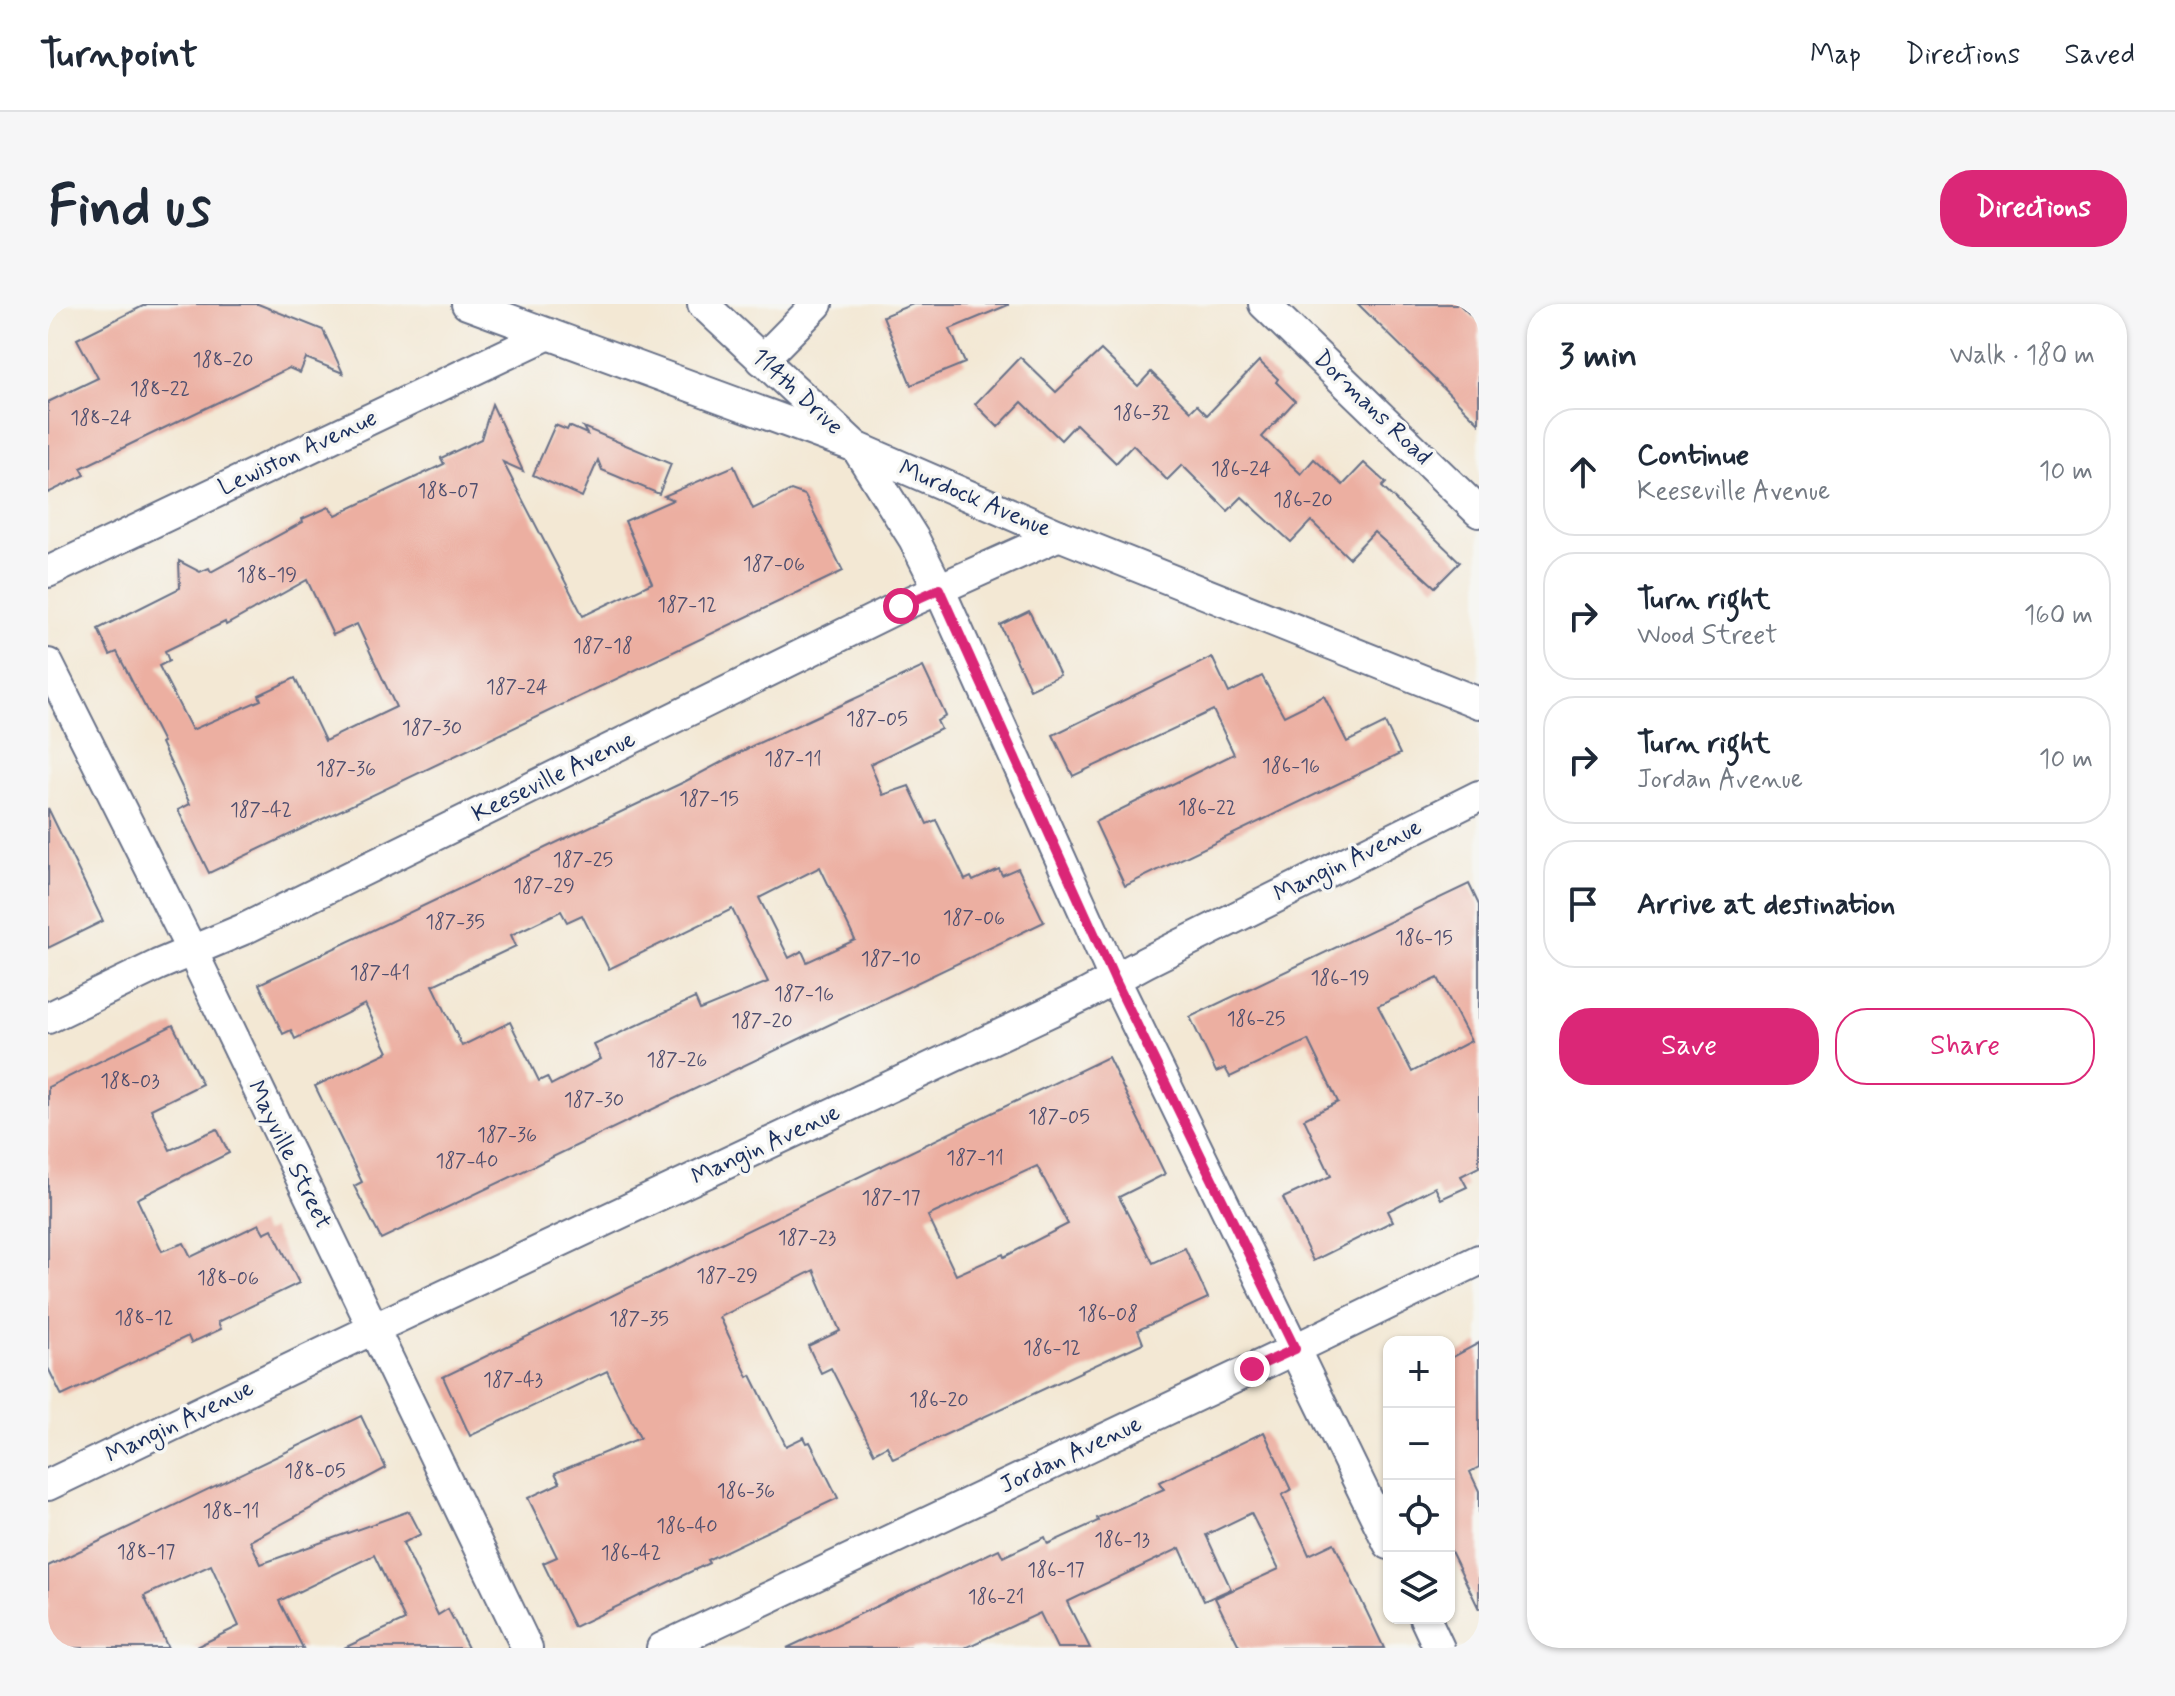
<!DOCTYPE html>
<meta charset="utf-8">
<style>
body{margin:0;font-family:Mynerve,sans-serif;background:#f6f6f7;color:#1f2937}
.controls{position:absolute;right:24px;bottom:24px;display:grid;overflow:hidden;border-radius:16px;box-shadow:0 2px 6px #0004}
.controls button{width:72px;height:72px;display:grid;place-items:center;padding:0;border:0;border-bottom:2px solid #e0e1e3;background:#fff;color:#1f2937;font:40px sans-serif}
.stop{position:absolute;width:24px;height:24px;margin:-18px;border:6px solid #db2777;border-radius:50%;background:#fff}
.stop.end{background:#db2777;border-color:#fff;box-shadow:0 2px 8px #0008}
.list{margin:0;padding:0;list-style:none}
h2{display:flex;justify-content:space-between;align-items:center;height:104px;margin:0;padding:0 32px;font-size:34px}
h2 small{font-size:26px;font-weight:400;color:#747a83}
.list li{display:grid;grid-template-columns:52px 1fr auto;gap:24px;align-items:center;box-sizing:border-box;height:128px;margin:0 16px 16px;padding:0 16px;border:2px solid #e0e1e3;border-radius:32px}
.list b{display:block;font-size:30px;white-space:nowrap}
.list p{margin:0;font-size:26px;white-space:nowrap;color:#747a83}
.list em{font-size:26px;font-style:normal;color:#747a83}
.actions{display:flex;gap:16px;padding:24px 32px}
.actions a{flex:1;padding:18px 0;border:2px solid #db2777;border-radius:32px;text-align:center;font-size:28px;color:#db2777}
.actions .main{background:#db2777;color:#fff}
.icon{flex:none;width:44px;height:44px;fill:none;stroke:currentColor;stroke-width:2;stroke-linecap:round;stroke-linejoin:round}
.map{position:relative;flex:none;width:1431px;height:1344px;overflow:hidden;border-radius:32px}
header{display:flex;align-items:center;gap:48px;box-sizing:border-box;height:112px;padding:0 40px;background:#fff;border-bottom:2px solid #e0e1e3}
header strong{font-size:38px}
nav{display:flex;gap:44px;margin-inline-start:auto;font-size:28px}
.intro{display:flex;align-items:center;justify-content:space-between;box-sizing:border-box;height:192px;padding:0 48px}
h1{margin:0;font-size:56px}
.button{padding:20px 36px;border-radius:32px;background:#db2777;color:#fff;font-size:28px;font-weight:700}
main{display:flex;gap:48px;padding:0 48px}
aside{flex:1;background:#fff;border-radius:32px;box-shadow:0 2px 6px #0004}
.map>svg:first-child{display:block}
.building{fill:#ecafa1;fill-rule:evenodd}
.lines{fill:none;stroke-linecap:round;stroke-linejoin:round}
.street-casing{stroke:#677087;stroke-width:34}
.street{stroke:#fff;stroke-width:30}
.route{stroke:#db2777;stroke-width:10}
.labels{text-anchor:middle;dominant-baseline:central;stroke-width:7;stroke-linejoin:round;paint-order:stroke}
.number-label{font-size:20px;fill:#4f4f6f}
.street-label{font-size:24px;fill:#1b2f5e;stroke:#f6f6f2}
</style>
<header>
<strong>Turnpoint</strong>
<nav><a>Map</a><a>Directions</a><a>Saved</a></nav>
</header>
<div class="intro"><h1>Find us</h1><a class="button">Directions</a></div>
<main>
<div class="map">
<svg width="1431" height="1344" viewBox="0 0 1431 1344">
<rect width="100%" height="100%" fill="#f6f6f2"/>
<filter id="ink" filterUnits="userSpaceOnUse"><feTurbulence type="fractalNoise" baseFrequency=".0125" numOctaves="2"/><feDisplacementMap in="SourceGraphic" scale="16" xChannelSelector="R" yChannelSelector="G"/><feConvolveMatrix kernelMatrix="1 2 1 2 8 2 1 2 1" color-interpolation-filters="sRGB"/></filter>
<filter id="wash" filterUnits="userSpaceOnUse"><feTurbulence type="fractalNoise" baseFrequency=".006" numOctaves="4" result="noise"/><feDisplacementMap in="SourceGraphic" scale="32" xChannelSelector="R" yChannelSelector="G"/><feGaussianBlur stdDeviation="1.8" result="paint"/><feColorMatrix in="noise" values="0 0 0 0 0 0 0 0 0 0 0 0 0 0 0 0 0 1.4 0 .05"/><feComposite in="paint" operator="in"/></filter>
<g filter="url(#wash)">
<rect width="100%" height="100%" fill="#f3e8d4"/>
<g id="blocks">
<g class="building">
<path d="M99 0H210L275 26 295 69 258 54 252 69 241 64 87 138 33 164 37 171 0 189V98L50 74 29 35Z"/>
<path d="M865 0H960V1L902 25 917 59 863 81 835 12Z"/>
<path d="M1310 0H1411L1431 19V119Z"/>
<path d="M1053 46 1090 82 1103 68 1143 107 1149 101 1159 111 1211 57 1230 75 1228 78 1247 97 1214 133 1253 170 1266 155 1295 181 1316 159 1338 179 1334 183 1412 258 1387 283 1326 228 1301 254 1263 217 1243 238 1194 193 1180 207 1134 161 1119 176 1085 141 1068 159 1028 120 1013 136 974 98 950 123 927 100 972 53 1008 88Z"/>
<path d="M444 100 475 167 455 158 535 312 604 279 577 217 625 196 616 192 686 162 705 205 743 186 757 191 795 267 161 569 130 506 142 500 113 439 115 438 69 348 62 351 50 325 132 284 131 257 152 268 161 264 163 268 255 218 254 215 281 203 288 211 396 160 393 154 433 135ZM259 276 285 331 309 320 348 403 277 437 247 374 211 391 213 396 144 426 111 362 121 357 117 347 177 318 178 321Z"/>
<path d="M507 121 519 126 521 122 539 130 535 123 623 160 611 190 554 166 550 156 534 193 485 171Z"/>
<path d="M981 307 1012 371 982 385 952 321Z"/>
<path d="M1164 353 1181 389 1214 372 1236 412 1276 392 1299 438 1337 419 1352 450 1077 582 1047 518 1186 450 1165 406 1025 472 1005 431Z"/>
<path d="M875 363 898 412 889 417 893 425 822 460 835 491 861 482 879 520 888 516 917 576 923 573 925 577 951 565 954 571 970 564 996 618 333 935 306 882 314 878 267 782 340 748 317 700 247 735 243 726 235 730 211 680 636 478 704 442ZM772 563 807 636 759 658 754 647 741 654 711 594ZM684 605 720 678 652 706 647 694 546 741 553 755 503 781 499 773 491 777 462 718 414 742 385 681 468 642 463 631 513 607 519 618 534 611 561 665Z"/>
<path d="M0 504 55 617 0 644Z"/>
<path d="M1421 580 1431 601V863L1413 872 1419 883 1393 895 1387 883 1340 907 1345 917 1265 957 1235 894 1283 872 1256 815 1290 798 1260 736 1182 773 1177 764 1168 768 1142 713ZM1390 674 1423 737 1364 768 1330 702Z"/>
<path d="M125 721 154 780 103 805 122 846 169 825 181 849 89 895 114 947 136 939 143 953 211 920 216 929 224 925 251 979 170 1018 173 1025 143 1039 140 1032 14 1092 0 1064V783Z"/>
<path d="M1060 753 1117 870 1071 893 1105 959 1137 944 1160 994 1090 1026 1095 1039 845 1155 839 1142 826 1149 783 1064 773 1069 760 1042 792 1027 766 966 672 1013 700 1073 703 1071 738 1142 756 1133 759 1139 762 1138 790 1194 659 1256 661 1259 526 1323 495 1259 509 1253 480 1194 512 1179 507 1169 592 1134 559 1067 422 1132 395 1073ZM989 862 1020 920 956 953 955 950 908 971 880 912Z"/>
<path d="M1431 1039V1163L1422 1168 1431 1187V1305L1401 1243V1055Z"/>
<path d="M313 1112 338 1164 202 1237 213 1260 361 1207 373 1230 355 1239 390 1311 400 1305 420 1344H296L357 1316 326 1251 231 1297 255 1344H146L191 1322 163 1261 96 1292 120 1344H0V1262Z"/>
<path d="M1216 1128 1243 1186 1234 1191 1261 1251 1286 1239 1336 1344H1192L1167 1294 1231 1265 1203 1209 1158 1231 1183 1285 1156 1297 1132 1244 1019 1298 1042 1344H1009L992 1309 917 1344H739L951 1245 955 1253 997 1233 1000 1240 1050 1217 1049 1214 1116 1185 1112 1178Z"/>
</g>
</g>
</g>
<g filter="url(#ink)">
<use href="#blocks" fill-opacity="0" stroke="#677087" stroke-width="2"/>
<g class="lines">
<g class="street-casing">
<g id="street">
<path d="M419 0 808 143 1011 231 1431 399"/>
<path d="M655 0 808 143 866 235 891 285 1067 676 1341 1240"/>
<path d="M1216 0 1431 208"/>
<path d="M714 56 769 0"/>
<path d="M0 268 501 30"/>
<path d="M0 360 144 647 479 1344"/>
<path d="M0 714 110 661 196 625 853 302 1011 231"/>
<path d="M0 1181 325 1025 1037 691 1098 658 1431 492"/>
<path d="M1377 1314 1391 1344"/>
<path d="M614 1344 1247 1045 1431 956"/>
</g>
</g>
<use href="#street" class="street"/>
</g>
</g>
<g class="lines" filter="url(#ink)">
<path class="route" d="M853 302 891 285 1067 676 1247 1045 1204 1065"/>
</g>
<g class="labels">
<g class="number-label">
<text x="175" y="56">188-20</text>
<text x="112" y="85">188-22</text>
<text x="1094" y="109">186-32</text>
<text x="53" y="114">188-24</text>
<text x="1193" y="165">186-24</text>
<text x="400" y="187">188-07</text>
<text x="1255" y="196">186-20</text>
<text x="726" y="260">187-06</text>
<text x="219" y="271">188-19</text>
<text x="639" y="301">187-12</text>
<text x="555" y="342">187-18</text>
<text x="469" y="383">187-24</text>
<text x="829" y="415">187-05</text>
<text x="384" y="424">187-30</text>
<text x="745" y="455">187-11</text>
<text x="1243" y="462">186-16</text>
<text x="298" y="465">187-36</text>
<text x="661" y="495">187-15</text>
<text x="1159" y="504">186-22</text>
<text x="213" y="506">187-42</text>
<text x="535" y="556">187-25</text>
<text x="496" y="582">187-29</text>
<text x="926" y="614">187-06</text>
<text x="407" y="618">187-35</text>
<text x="1376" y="634">186-15</text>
<text x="843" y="655">187-10</text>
<text x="332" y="669">187-41</text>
<text x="1292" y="674">186-19</text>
<text x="756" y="690">187-16</text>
<text x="1208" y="715">186-25</text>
<text x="714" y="717">187-20</text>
<text x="629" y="756">187-26</text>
<text x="82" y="777">188-03</text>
<text x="546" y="796">187-30</text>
<text x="1011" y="813">187-05</text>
<text x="459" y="831">187-36</text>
<text x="927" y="854">187-11</text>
<text x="419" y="857">187-40</text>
<text x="843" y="894">187-17</text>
<text x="759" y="934">187-23</text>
<text x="679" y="972">187-29</text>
<text x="180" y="974">188-06</text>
<text x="1060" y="1010">186-08</text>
<text x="96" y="1014">188-12</text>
<text x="591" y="1015">187-35</text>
<text x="1004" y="1044">186-12</text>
<text x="465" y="1076">187-43</text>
<text x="891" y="1096">186-20</text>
<text x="267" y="1167">188-05</text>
<text x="698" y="1187">186-36</text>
<text x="183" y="1207">188-11</text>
<text x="639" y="1222">186-40</text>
<text x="1074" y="1236">186-13</text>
<text x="98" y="1248">188-17</text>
<text x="583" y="1249">186-42</text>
<text x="1008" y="1266">186-17</text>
<text x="948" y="1293">186-21</text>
</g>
<g class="street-label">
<text transform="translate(749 88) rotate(43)">114th Drive</text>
<text transform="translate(1324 104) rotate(44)">Dormans Road</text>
<text transform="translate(250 149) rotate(-25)">Lewiston Avenue</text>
<text transform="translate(927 195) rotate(23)">Murdock Avenue</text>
<text transform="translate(506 473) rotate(-26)">Keeseville Avenue</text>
<text transform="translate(1300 557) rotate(-26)">Mangin Avenue</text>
<text transform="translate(718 841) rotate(-25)">Mangin Avenue</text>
<text transform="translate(241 851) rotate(64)">Mayville Street</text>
<text transform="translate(132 1118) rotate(-26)">Mangin Avenue</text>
<text transform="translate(1023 1151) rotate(-25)">Jordan Avenue</text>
</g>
</g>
</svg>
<div class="controls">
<button>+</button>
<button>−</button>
<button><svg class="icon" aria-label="locate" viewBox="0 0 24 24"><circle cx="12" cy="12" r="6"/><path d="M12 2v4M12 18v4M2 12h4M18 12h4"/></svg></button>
<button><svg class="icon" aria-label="layers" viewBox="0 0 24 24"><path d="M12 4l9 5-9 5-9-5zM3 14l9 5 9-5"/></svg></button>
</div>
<div class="stop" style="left:853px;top:302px"></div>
<div class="stop end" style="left:1204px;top:1065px"></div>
</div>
<aside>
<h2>3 min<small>Walk · 180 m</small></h2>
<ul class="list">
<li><svg class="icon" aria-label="ahead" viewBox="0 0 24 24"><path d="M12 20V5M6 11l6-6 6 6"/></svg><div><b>Continue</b><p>Keeseville Avenue</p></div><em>10 m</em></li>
<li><svg class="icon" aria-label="right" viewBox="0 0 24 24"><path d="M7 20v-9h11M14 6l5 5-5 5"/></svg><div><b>Turn right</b><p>Wood Street</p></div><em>160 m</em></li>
<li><svg class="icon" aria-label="right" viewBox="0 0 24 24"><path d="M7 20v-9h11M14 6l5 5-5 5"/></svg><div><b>Turn right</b><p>Jordan Avenue</p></div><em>10 m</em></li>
<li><svg class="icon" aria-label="arrive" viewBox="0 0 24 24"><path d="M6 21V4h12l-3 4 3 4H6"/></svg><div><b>Arrive at destination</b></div></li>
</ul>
<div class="actions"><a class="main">Save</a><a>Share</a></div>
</aside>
</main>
